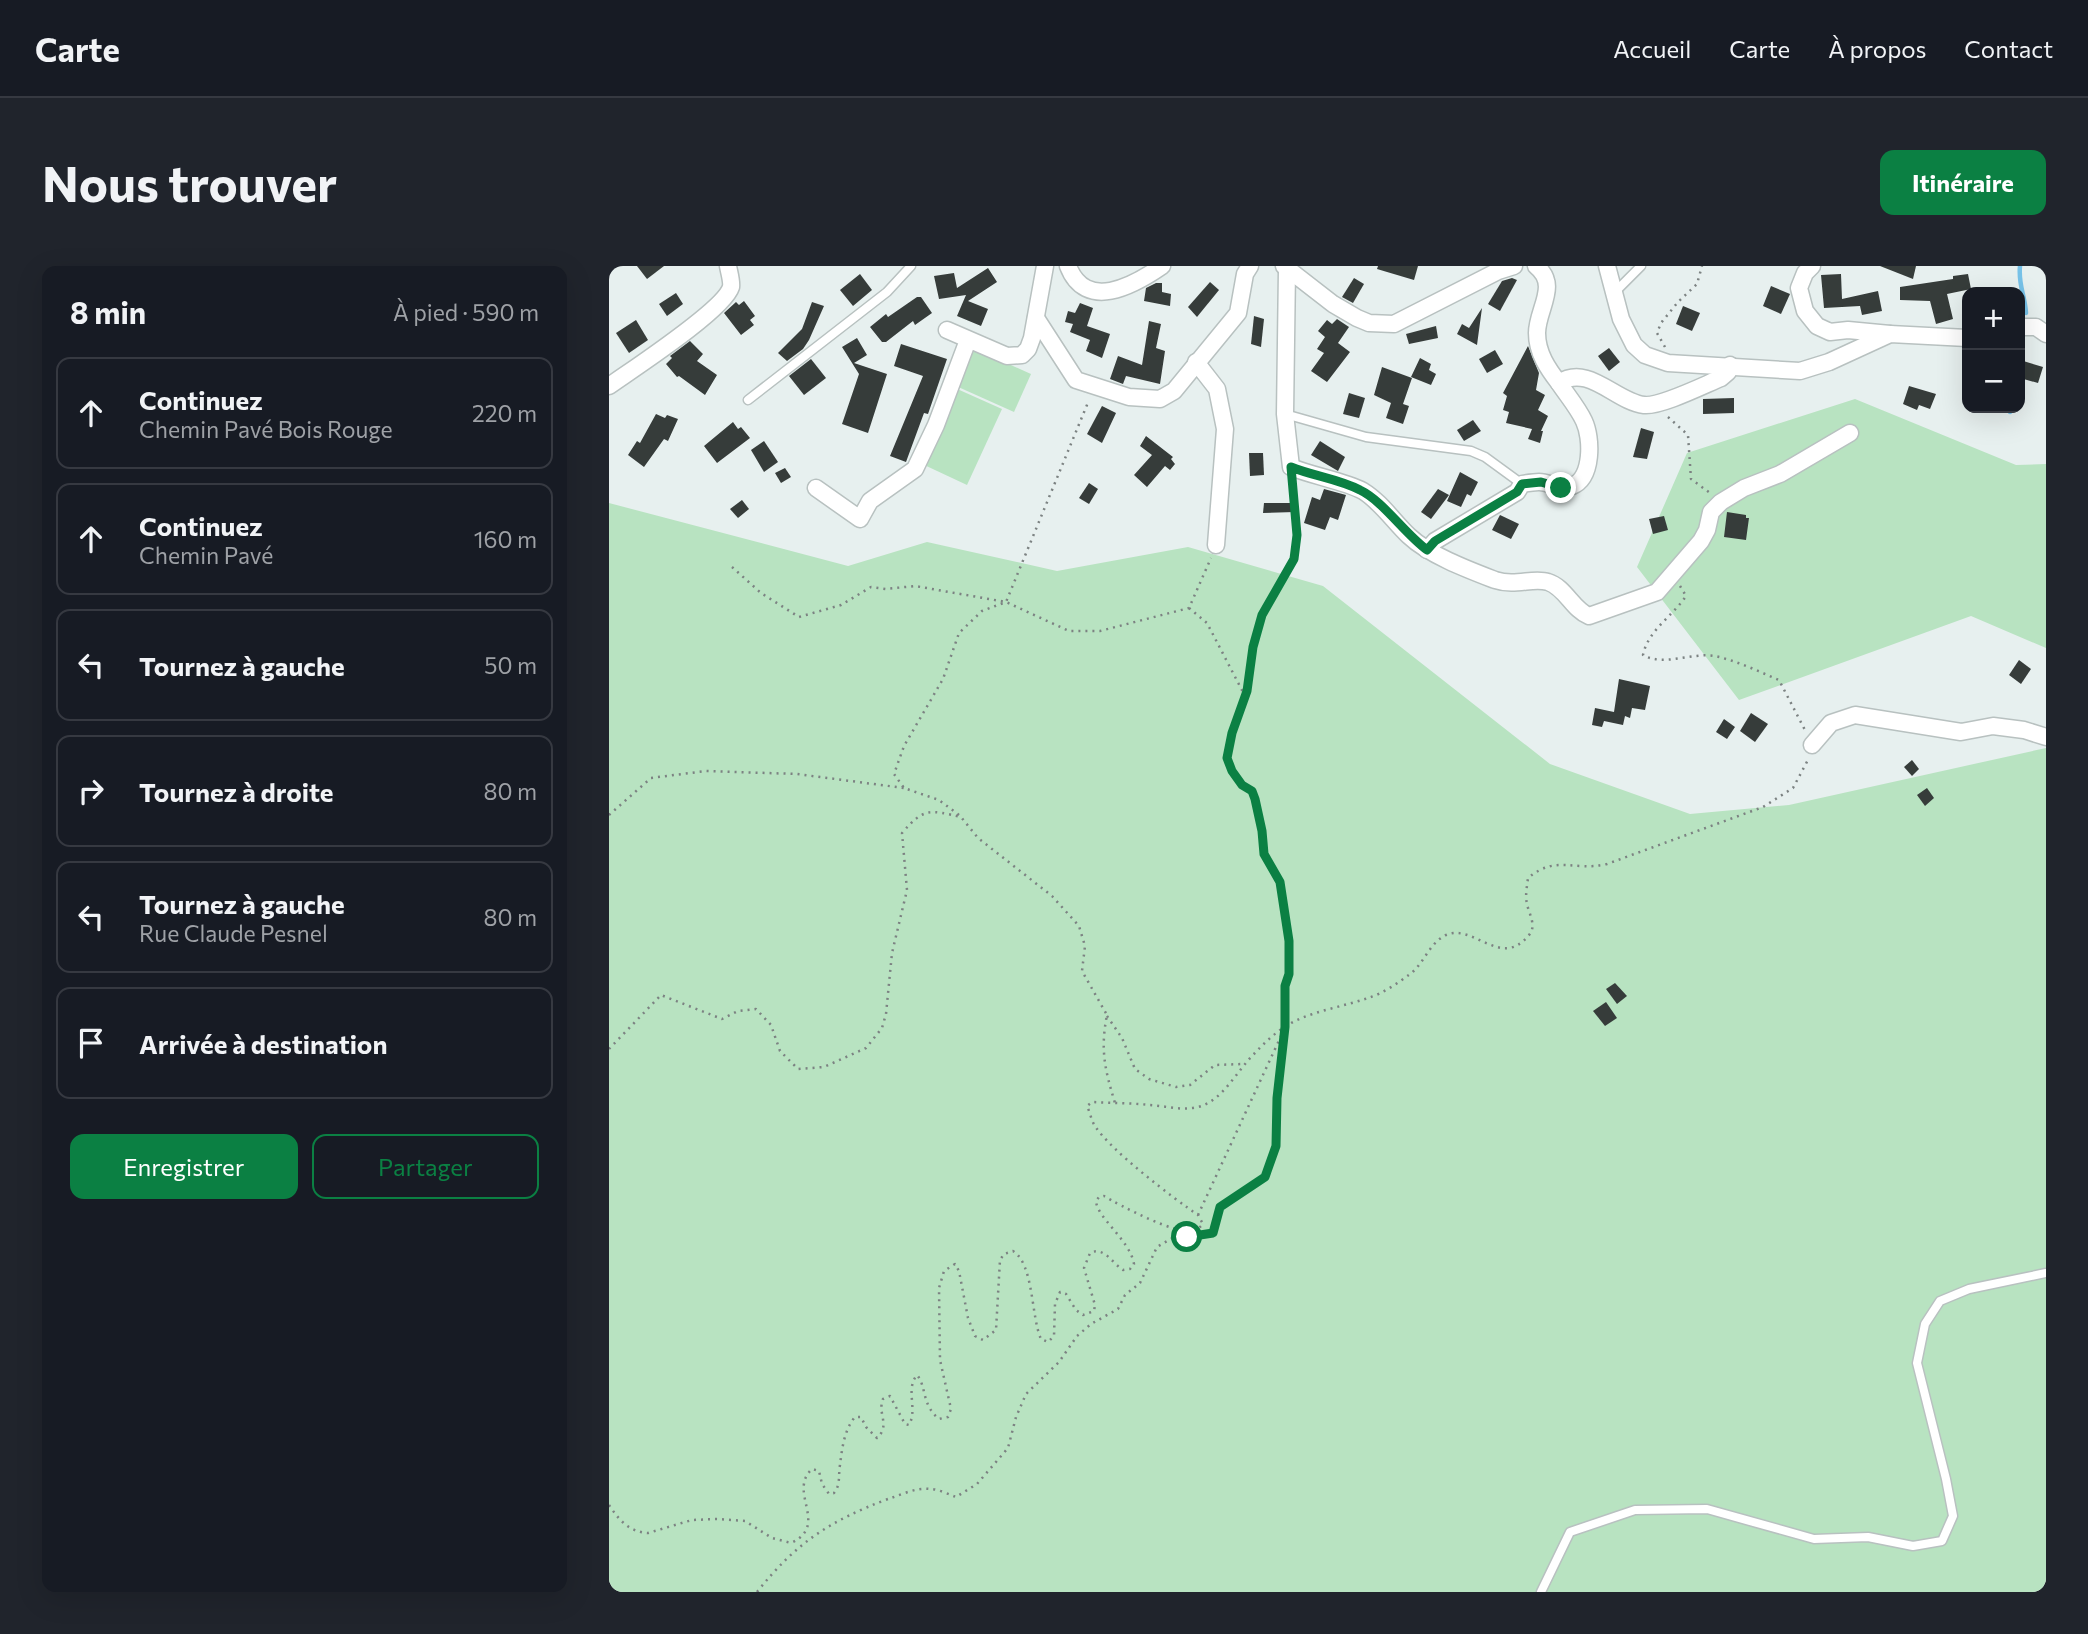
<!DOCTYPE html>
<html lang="fr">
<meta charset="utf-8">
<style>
body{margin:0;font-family:Commissioner,sans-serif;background:#20242c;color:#f1f3f6}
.controls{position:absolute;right:21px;top:21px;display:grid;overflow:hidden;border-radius:14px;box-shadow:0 7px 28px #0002}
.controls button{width:63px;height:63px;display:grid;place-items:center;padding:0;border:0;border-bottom:2px solid #363941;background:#171b24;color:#f1f3f6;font:35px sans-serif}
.stop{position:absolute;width:21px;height:21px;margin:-16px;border:5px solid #0b8043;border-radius:50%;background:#fff}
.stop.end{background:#0b8043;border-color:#fff;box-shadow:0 2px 7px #0008}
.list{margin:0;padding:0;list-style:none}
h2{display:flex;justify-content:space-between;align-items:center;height:91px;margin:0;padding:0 28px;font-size:30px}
h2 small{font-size:23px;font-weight:400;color:#9ea1a6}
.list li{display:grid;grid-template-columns:46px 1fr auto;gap:21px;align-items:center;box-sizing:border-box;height:112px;margin:0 14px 14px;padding:0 14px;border:2px solid #363941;border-radius:14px}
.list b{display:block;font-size:26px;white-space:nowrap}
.list p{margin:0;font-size:23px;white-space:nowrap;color:#9ea1a6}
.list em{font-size:23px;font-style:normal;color:#9ea1a6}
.actions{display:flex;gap:14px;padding:21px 28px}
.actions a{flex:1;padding:16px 0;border:2px solid #0b8043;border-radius:14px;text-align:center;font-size:24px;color:#0b8043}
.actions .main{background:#0b8043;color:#fff}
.icon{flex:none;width:38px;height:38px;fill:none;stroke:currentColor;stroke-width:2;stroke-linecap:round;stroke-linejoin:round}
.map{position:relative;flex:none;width:1437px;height:1326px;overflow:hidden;border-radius:14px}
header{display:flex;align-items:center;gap:42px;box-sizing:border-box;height:98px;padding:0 35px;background:#171b24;border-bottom:2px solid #363941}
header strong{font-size:33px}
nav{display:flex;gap:38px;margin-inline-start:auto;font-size:24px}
.intro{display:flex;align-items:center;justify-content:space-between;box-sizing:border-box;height:168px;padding:0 42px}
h1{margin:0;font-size:49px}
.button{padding:18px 32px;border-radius:14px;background:#0b8043;color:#fff;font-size:24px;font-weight:700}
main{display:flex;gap:42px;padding:0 42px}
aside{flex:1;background:#171b24;border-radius:14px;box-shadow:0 7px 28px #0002}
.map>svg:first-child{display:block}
.green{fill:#b8e3c1}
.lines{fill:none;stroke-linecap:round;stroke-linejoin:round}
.stream{stroke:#77c2e8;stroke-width:4.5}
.building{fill:#363c3a}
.lane-casing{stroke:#b8c1c0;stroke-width:11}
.street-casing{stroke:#b8c1c0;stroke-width:19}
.path{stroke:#7c8282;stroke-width:2.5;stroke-dasharray:2 5;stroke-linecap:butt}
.lane{stroke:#fff;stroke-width:8}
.street{stroke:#fff;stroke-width:16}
.route{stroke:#0b8043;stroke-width:9}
</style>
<header>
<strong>Carte</strong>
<nav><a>Accueil</a><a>Carte</a><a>À propos</a><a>Contact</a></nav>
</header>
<div class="intro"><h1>Nous trouver</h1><a class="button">Itinéraire</a></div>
<main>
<aside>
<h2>8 min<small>À pied · 590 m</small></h2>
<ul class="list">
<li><svg class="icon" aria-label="ahead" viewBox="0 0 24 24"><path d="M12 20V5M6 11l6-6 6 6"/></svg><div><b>Continuez</b><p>Chemin Pavé Bois Rouge</p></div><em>220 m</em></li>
<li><svg class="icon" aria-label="ahead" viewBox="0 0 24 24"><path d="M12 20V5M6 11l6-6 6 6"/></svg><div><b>Continuez</b><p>Chemin Pavé</p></div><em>160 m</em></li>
<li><svg class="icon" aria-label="left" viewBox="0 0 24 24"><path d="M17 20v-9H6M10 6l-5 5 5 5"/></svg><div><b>Tournez à gauche</b></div><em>50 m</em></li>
<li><svg class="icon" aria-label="right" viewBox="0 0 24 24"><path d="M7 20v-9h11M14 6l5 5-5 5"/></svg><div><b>Tournez à droite</b></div><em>80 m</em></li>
<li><svg class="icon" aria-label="left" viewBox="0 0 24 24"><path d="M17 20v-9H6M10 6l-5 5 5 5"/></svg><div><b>Tournez à gauche</b><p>Rue Claude Pesnel</p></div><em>80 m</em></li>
<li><svg class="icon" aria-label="arrive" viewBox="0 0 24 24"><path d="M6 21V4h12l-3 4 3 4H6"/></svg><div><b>Arrivée à destination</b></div></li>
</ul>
<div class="actions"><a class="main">Enregistrer</a><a>Partager</a></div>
</aside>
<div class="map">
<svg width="1437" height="1326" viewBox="0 0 1437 1326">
<rect width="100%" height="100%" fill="#e7f0ef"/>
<g class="green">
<path d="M364 82 422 108 405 146 347 120Z"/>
<path d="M346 122 393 143 358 219 311 197Z"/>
<path d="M1246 133 1407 199 1437 198V382L1362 350 1130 434 1028 301 1078 187Z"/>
<path d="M0 237 239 300 318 276 448 305 579 281 714 320 941 498 1081 548 1180 539 1437 482V1326H0Z"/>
</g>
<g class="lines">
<g class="stream">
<path d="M1411 0C1409 19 1416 29 1417 47"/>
<path d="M1411 77 1414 69"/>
<path d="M1401 146V142"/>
</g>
</g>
<g class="building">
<path d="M28 0H55L38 13Z"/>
<path d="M769 0H809L805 14 768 3Z"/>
<path d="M1271 0H1307L1304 13Z"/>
<path d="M379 2 388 16 359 35 379 43 372 60 348 50 357 29 330 33 325 10 345 7 348 22Z"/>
<path d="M251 8 263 24 244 40 231 24Z"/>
<path d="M1232 8 1233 33 1269 25 1273 45 1253 49 1251 40 1215 42 1212 9Z"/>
<path d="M1359 8 1362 23 1338 28 1344 53 1327 58 1321 35 1291 34V21L1344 13V10Z"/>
<path d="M745 12 755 18 744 37 733 31Z"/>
<path d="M903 12 908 14 891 45 879 38 893 15Z"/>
<path d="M601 16 610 24 588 51 579 41Z"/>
<path d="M547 17H553V26L562 28 561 40 535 35 537 22Z"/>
<path d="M1162 20 1181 28 1172 48 1154 40Z"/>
<path d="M67 27 74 38 58 50 50 38Z"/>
<path d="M308 31H312L323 47 306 59 304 55 277 76H273L261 61 277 48 279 51Z"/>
<path d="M135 35 146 50 141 54 145 59 132 69 115 47 127 36 130 39Z"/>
<path d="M203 36 215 40 200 74 194 83 178 95 169 87 193 63Z"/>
<path d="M471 37 484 42 478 60 501 68 493 92 477 85 481 74 461 66 464 58 456 56 459 45 466 47Z"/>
<path d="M1074 40 1091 47 1083 65 1067 58Z"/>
<path d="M873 42 868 79 848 68 853 58 860 62Z"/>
<path d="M645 50 655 53 652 81 642 78Z"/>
<path d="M728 53 740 61 729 77 741 86 718 116 702 105 715 87 708 83 716 71 709 65 718 54 723 58Z"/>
<path d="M27 54 39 74 20 87 7 67Z"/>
<path d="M540 55 552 58 547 82 556 85 551 118 517 110 514 118 501 113 509 90 533 99Z"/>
<path d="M827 60 829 72 800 78 797 68Z"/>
<path d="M248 72 258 89 245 97 278 108 259 167 233 158 250 108 233 81Z"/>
<path d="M81 75 94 88 88 95 108 109 96 129 70 110 68 111 57 98 63 92 61 90Z"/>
<path d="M292 78 338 93 319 148 315 147 297 196 281 190 314 110 285 100Z"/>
<path d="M919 80 930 107 927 124 936 129 929 144 939 150 932 165H934L931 177 919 173 923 163 897 157 900 146 894 144 898 130 894 127Z"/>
<path d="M1000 82 1011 96 1000 105 989 90Z"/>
<path d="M886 84 894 98 878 107 870 93Z"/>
<path d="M811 92 822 98 820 104 827 108 822 119 802 111Z"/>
<path d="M202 93 217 112 195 129 180 110Z"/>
<path d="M1411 94 1434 101 1429 117 1411 112Z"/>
<path d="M773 101 803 112 794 138 800 140 794 158 777 152 782 137 765 129Z"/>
<path d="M1300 120 1327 128 1321 143 1310 139 1308 144 1294 138Z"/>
<path d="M740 127 756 132 750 152 734 148Z"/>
<path d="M1125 132V147L1094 148V133Z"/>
<path d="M493 140 507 147 493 177 478 168Z"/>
<path d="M47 148 56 152 58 149 69 153 59 175 55 173 35 201 19 189 28 175 31 177Z"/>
<path d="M864 154 872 165 855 175 848 164Z"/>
<path d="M124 156 129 163 132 161 141 172 108 197 95 180Z"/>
<path d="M1032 162 1045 166 1038 193 1024 191Z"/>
<path d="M537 170 564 191 562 193 566 198 561 204 556 200 538 221 525 209 543 189 531 180Z"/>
<path d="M155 175 169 196 155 206 142 184Z"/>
<path d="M711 175 736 191 729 205 702 189Z"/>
<path d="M640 187H654L655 209 641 210Z"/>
<path d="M176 202 182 211 172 217 166 207Z"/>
<path d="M851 206 869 216 862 230 858 228 852 241 838 235Z"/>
<path d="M480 217 489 223 480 238 470 232Z"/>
<path d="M715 223 737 229 729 254 721 251 716 264 695 257 703 231 711 234Z"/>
<path d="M829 223 840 229 822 253 812 246Z"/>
<path d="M133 234 140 243 129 252 121 243Z"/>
<path d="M655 237H686V246L654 247Z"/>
<path d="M1118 246 1137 249V252H1140L1137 274 1115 271Z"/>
<path d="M891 249 910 258 902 273 883 264Z"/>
<path d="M1055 250 1059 264 1044 268 1040 253Z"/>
<path d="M1410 394 1422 403 1412 418 1400 409Z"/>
<path d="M1010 413 1041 420 1036 444 1023 442 1021 452 1016 450 1014 459 995 455 993 461 983 459 986 442 1005 446Z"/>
<path d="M1142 447 1159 458 1146 476 1131 465Z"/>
<path d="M1115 453 1126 461 1118 473 1107 466Z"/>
<path d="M1303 494 1310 503 1303 510 1295 501Z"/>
<path d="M1318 522 1325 532 1316 540 1308 529Z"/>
<path d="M1006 717 1018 730 1008 738 997 723Z"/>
<path d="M997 736 1008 752 996 760 984 745Z"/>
</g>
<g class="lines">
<g class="lane-casing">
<g id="lane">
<path d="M1005 27 1032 0"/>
<path d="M139 134 278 26 302 0"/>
<path d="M676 148 757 171 862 185 876 191 913 218"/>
<path d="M932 1326 961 1266 1026 1244 1098 1243 1205 1273 1259 1271 1304 1280 1333 1275 1344 1250 1337 1213 1308 1097 1316 1058 1331 1035 1360 1023 1437 1007"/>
</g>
</g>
<g class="street-casing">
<g id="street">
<path d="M459 0C477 46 524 20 553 0"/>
<path d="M675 0 724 38 748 52 760 57 785 58 889 5 905 0"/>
<path d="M927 0C951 19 928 43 928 67 928 87 939 103 950 117 979 97 1007 136 1035 139 1051 141 1095 119 1112 112L1119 106 1121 99"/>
<path d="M998 0 1012 53 1025 79 1036 89 1059 97 1191 105 1220 96 1281 68 1358 72"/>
<path d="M1203 0 1196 7 1190 22 1196 45 1208 60 1221 66 1239 64 1281 68"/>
<path d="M678 3 676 148 682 201C703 210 736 215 754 225 772 236 785 256 800 270 820 289 860 304 886 314 907 321 924 311 939 316 956 321 964 344 980 350L1048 326 1092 275 1098 264 1102 246 1112 236 1135 222 1171 208 1241 167"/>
<path d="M427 52 467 114 520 131 551 133 565 125 629 47 636 8 641 0"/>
<path d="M1411 61H1427L1437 68"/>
<path d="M338 64 398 90 413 89 419 83 423 72 436 0"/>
<path d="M587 96 608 123 616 163 607 279"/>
<path d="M0 120C24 103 115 44 122 21 123 15 120 6 119 0"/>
<path d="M207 222 251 253 261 235 306 203 327 159 359 74"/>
<path d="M818 284 826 275 908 226 913 218C919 217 925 216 930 216 941 216 951 225 963 220 984 212 983 172 975 155 969 142 958 129 950 117"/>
<path d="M1203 479 1222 457 1246 449 1352 466 1384 460 1415 464 1437 471"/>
</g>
</g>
<g class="path">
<path d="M1056 81 1048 67 1052 57 1069 36 1088 18 1093 0"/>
<path d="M1059 151 1079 169 1082 213 1101 227"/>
<path d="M123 301 152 327 190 351 232 339 262 321 277 323 306 320 397 336 460 365H491L580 342 602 292"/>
<path d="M1071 320 1077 330C1064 350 1039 364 1034 389 1055 401 1083 386 1106 390 1128 395 1149 405 1170 414L1197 466"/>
<path d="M580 342 598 357 636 430"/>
<path d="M0 549 42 512 97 505 188 508 295 522"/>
<path d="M350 549 330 534 295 522 285 508 295 480 334 413 350 367 373 345 397 336 480 134"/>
<path d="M498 750 513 772 526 803 540 813 567 821 581 819 606 799 633 798"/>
<path d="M0 783 52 729 113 753 129 745 147 743 162 759 171 785 189 803 215 801 257 782 273 762 277 748 283 687 298 624 293 567C315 541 321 544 352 551L369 572 443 630 470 660 476 680 473 705 498 749C491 784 496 804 506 837"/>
<path d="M589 949 673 768"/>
<path d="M0 1239C10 1254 20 1266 39 1267L83 1254 108 1253 136 1255 163 1272 182 1277C221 1259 178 1226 203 1203L210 1205 213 1218 220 1228 225 1227C232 1218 229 1210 231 1199 233 1183 235 1164 246 1151H252L257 1161 268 1172C282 1159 268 1148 274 1133L281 1130 296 1158 300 1159C309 1143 296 1123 308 1109 318 1121 312 1138 330 1153L339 1151 342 1143 331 1094 330 1022 335 1005 346 998 350 1005 359 1052 366 1070 374 1074 387 1064 391 994 395 988 404 985C425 998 422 1051 432 1073L439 1076 445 1070 446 1038 451 1026 457 1028 467 1044 474 1049 485 1045 486 1039 475 1002 481 987C495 980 503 997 514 1004L521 1003 525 998C521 974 488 952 487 935L490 931 495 930C510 939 569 970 585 965 589 963 591 961 594 958L589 949C564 932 501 884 486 860 482 854 481 846 478 840L483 836C502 837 522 837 541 839 557 840 573 845 589 841 614 835 628 804 646 787 658 774 671 762 688 754 710 744 736 740 759 732 773 728 789 717 801 708 815 698 820 677 837 669 865 657 892 704 920 669 928 660 920 648 918 638 916 629 918 621 919 612 948 588 965 606 998 598L1154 541 1184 522 1200 492"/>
<path d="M148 1326C187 1277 220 1255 279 1233 292 1229 307 1221 321 1223 329 1223 339 1228 347 1231L368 1218 399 1182 407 1151 417 1128 450 1096 468 1070 482 1058 509 1043 516 1029 531 1017 548 981 565 971 589 970 604 967 611 941 656 911 667 880 668 832 676 761V720L680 708V675L671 616 655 588 653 565 646 533 643 525 633 518 623 505 618 492 623 467 638 425 644 381 653 350 685 293 688 269 683 215"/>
</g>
<use href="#lane" class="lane"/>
<use href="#street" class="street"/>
</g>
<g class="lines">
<path class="route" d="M578 971 604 967 611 941 656 911 667 880 668 832 676 761V720L680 708V675L671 616 655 588 653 565 646 533 643 525 633 519 623 505 618 492 623 467 638 425 644 381 653 349 685 293 688 269 682 201C704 210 730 213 751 224 774 235 795 267 818 284L826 275 908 226 913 218 932 216 952 222"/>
</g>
</svg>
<div class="controls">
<button>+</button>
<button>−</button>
</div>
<div class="stop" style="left:578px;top:971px"></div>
<div class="stop end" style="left:952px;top:222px"></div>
</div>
</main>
